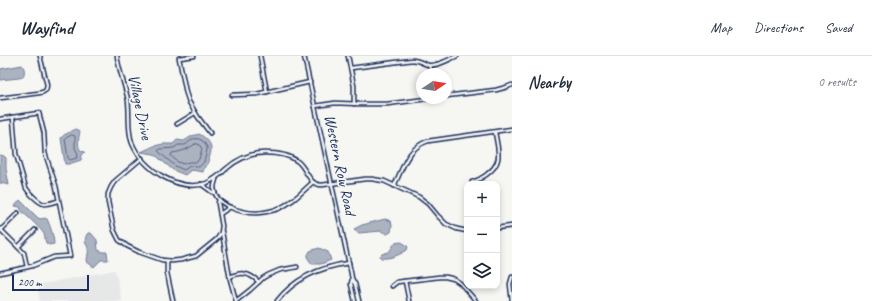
<!DOCTYPE html>
<meta charset="utf-8">
<style>
body{margin:0;font-family:Caveat,sans-serif;background:#f2f2f3;color:#1f2937}
.controls{position:absolute;right:12px;bottom:12px;display:grid;overflow:hidden;border-radius:8px;box-shadow:0 2px 6px #0003}
.controls button{width:36px;height:36px;display:grid;place-items:center;padding:0;border:0;border-bottom:1px solid #e0e1e3;background:#fff;color:#1f2937;font:20px sans-serif}
.compass{position:absolute;left:416px;top:12px;width:36px;height:36px;border-radius:50%;background:#fff;box-shadow:0 2px 6px #0003;rotate:78deg}
.scale{position:absolute;left:12px;bottom:10px;width:77px;box-sizing:border-box;padding-left:4px;border:2px solid #1b2f5e;border-top:0;font-size:11px;line-height:14px;white-space:nowrap;color:#1b2f5e;-webkit-text-stroke:3px #f6f6f2;paint-order:stroke}
.list{margin:0;padding:0;list-style:none}
h2{display:flex;justify-content:space-between;align-items:center;height:52px;margin:0;padding:0 16px;font-size:17px}
h2 small{font-size:13px;font-weight:400;color:#747a83}
.icon{flex:none;width:22px;height:22px;fill:none;stroke:currentColor;stroke-width:2;stroke-linecap:round;stroke-linejoin:round}
.map{position:relative;flex:none;width:512px;height:245px;overflow:hidden}
header{display:flex;align-items:center;gap:24px;box-sizing:border-box;height:56px;padding:0 20px;background:#fff;border-bottom:1px solid #e0e1e3}
header strong{font-size:19px}
nav{display:flex;gap:22px;margin-inline-start:auto;font-size:14px}
main{display:flex}
aside{flex:1;background:#fff}
.map>svg:first-child{display:block}
.built{fill:#e6e7e7}
.water{fill:#abb2c0;stroke:#717e99}
.lines{fill:none;stroke-linecap:round;stroke-linejoin:round}
.shore{stroke:#556385;stroke-width:1}
.minor-casing{stroke:#1b2f5e;stroke-width:5.5}
.minor{stroke:#f6f6f2;stroke-width:2.5}
.labels{text-anchor:middle;dominant-baseline:central;stroke-width:3.5;stroke-linejoin:round;paint-order:stroke}
.street-label{font-size:16px;fill:#1b2f5e;stroke:#f6f6f2}
</style>
<header>
<strong>Wayfind</strong>
<nav><a>Map</a><a>Directions</a><a>Saved</a></nav>
</header>
<main>
<div class="map">
<svg width="512" height="245" viewBox="0 0 512 245">
<rect width="100%" height="100%" fill="#f6f6f2"/>
<filter id="ink" filterUnits="userSpaceOnUse"><feTurbulence type="fractalNoise" baseFrequency=".025" numOctaves="2"/><feDisplacementMap in="SourceGraphic" scale="8" xChannelSelector="R" yChannelSelector="G"/><feConvolveMatrix kernelMatrix="1 2 1 2 8 2 1 2 1" color-interpolation-filters="sRGB"/></filter>
<g filter="url(#ink)">
<path class="built" d="M115 214 122 245H40L37 229Z"/>
<g class="water">
<path d="M22 9C25 13 25 16 23 21L19 22 0 24V13Z"/>
<path d="M76 73 80 75C79 81 77 88 80 94L85 96 82 99 81 104 69 108H65L61 82 64 79Z"/>
<path d="M199 78C205 81 212 87 211 94 211 99 208 103 208 108L205 110 203 116 191 114 185 119 173 114 154 98 141 96 154 90 163 88H173L177 84 184 85 192 80Z"/>
<path d="M0 99 4 100 6 102V113L9 129 0 127Z"/>
<path d="M20 144 38 162 41 163 45 162 47 163C50 169 54 181 54 188L49 189 46 187C45 184 45 181 44 178 41 173 32 165 28 161 25 158 21 156 20 151L15 150Z"/>
<path d="M385 163 391 165 392 170 391 176 387 178 381 175 359 177 354 173 362 169Z"/>
<path d="M88 177H91L97 184 98 194 103 196H107L108 204H101L94 211 87 206C87 197 91 195 85 186L86 180Z"/>
<path d="M401 186 405 188 408 191 407 194C399 199 391 203 381 202L380 200 382 198 389 196 395 187Z"/>
<path d="M319 192 328 196 331 204 321 208H312L307 201 310 195Z"/>
</g>
<g class="lines">
<g class="shore">
<path d="M72 79 75 80V92L78 98 77 102 70 104 68 102 65 83 66 82Z"/>
<path d="M199 83 203 85 207 91V94L204 106 199 111 190 110 184 114 175 110 158 95 160 93 174 92 178 89H185L193 83Z"/>
<path d="M195 88H199L202 93 199 103 197 106H189L183 108 178 106 171 100 172 97C181 96 188 93 195 88Z"/>
</g>
<g class="minor-casing">
<g id="minor">
<path d="M117 0C119 15 125 29 128 44 130 58 127 73 132 87 143 113 178 137 207 127 215 123 220 119 226 113 237 103 250 97 265 97 276 97 288 98 297 105 307 112 308 129 322 129L365 123H372L384 125 419 141 428 148 438 160 446 168 457 173 467 175"/>
<path d="M194 0 179 2 186 37 189 46 198 61 210 77"/>
<path d="M260 0 267 36"/>
<path d="M304 0 351 217 352 223 351 228 355 245"/>
<path d="M348 0 354 30V48"/>
<path d="M429 10 434 18"/>
<path d="M351 12 412 4C418 4 422 7 428 9 437 11 449 3 457 0"/>
<path d="M232 39 257 38 310 26"/>
<path d="M446 40 496 34 507 31 512 29"/>
<path d="M0 42 39 37 43 36 46 34 47 29 40 0"/>
<path d="M315 50 335 47 361 48H387L434 42"/>
<path d="M13 61 16 98 26 132C29 137 39 147 44 148 49 148 54 146 58 145"/>
<path d="M0 63 39 57 44 77 45 97 56 130 70 200 54 201 32 210 0 217"/>
<path d="M177 68 195 57"/>
<path d="M142 102 115 125 111 131 108 138V146L114 174 119 184 127 190 139 196 162 204 172 205 181 204 196 200 217 183 221 177 222 170 218 147 219 144"/>
<path d="M216 123C215 126 214 129 214 132 215 150 242 157 256 157 264 157 271 155 278 153 292 147 302 136 313 126"/>
<path d="M472 126C477 125 481 122 486 119 504 106 498 95 495 76"/>
<path d="M201 128 212 136 215 137"/>
<path d="M394 130C403 112 407 92 428 85L512 73"/>
<path d="M220 158 230 151"/>
<path d="M497 172 512 170"/>
<path d="M0 173 24 197 27 211"/>
<path d="M1 174 18 157"/>
<path d="M222 176 230 223 236 245"/>
<path d="M18 191 35 174"/>
<path d="M167 205V217L173 245"/>
<path d="M230 221C242 215 249 217 259 226"/>
<path d="M352 223 355 228 359 245"/>
<path d="M405 225 409 245"/>
<path d="M392 230 397 226 405 225 439 221H446L454 223 460 227 476 245"/>
<path d="M236 245 250 234 263 222 268 219 280 214 297 211"/>
<path d="M277 245C295 222 320 211 349 207"/>
<path d="M512 245 510 228 512 221"/>
</g>
</g>
<use href="#minor" class="minor"/>
</g>
</g>
<g class="labels">
<g class="street-label">
<text transform="translate(140 51) rotate(78)">Village Drive</text>
<text transform="translate(340 109) rotate(78)">Western Row Road</text>
</g>
</g>
</svg>
<div class="controls">
<button>+</button>
<button>−</button>
<button><svg class="icon" aria-label="layers" viewBox="0 0 24 24"><path d="M12 4l9 5-9 5-9-5zM3 14l9 5 9-5"/></svg></button>
</div>
<svg class="compass" viewBox="-18 -18 36 36"><path d="M0-13l5 13h-10z" fill="#e53935"/><path d="M0 13l5-13h-10z" fill="#747a83"/></svg>
<div class="scale">200 m</div>
</div>
<aside>
<h2>Nearby<small>0 results</small></h2>
<ul class="list">
</ul>
</aside>
</main>
